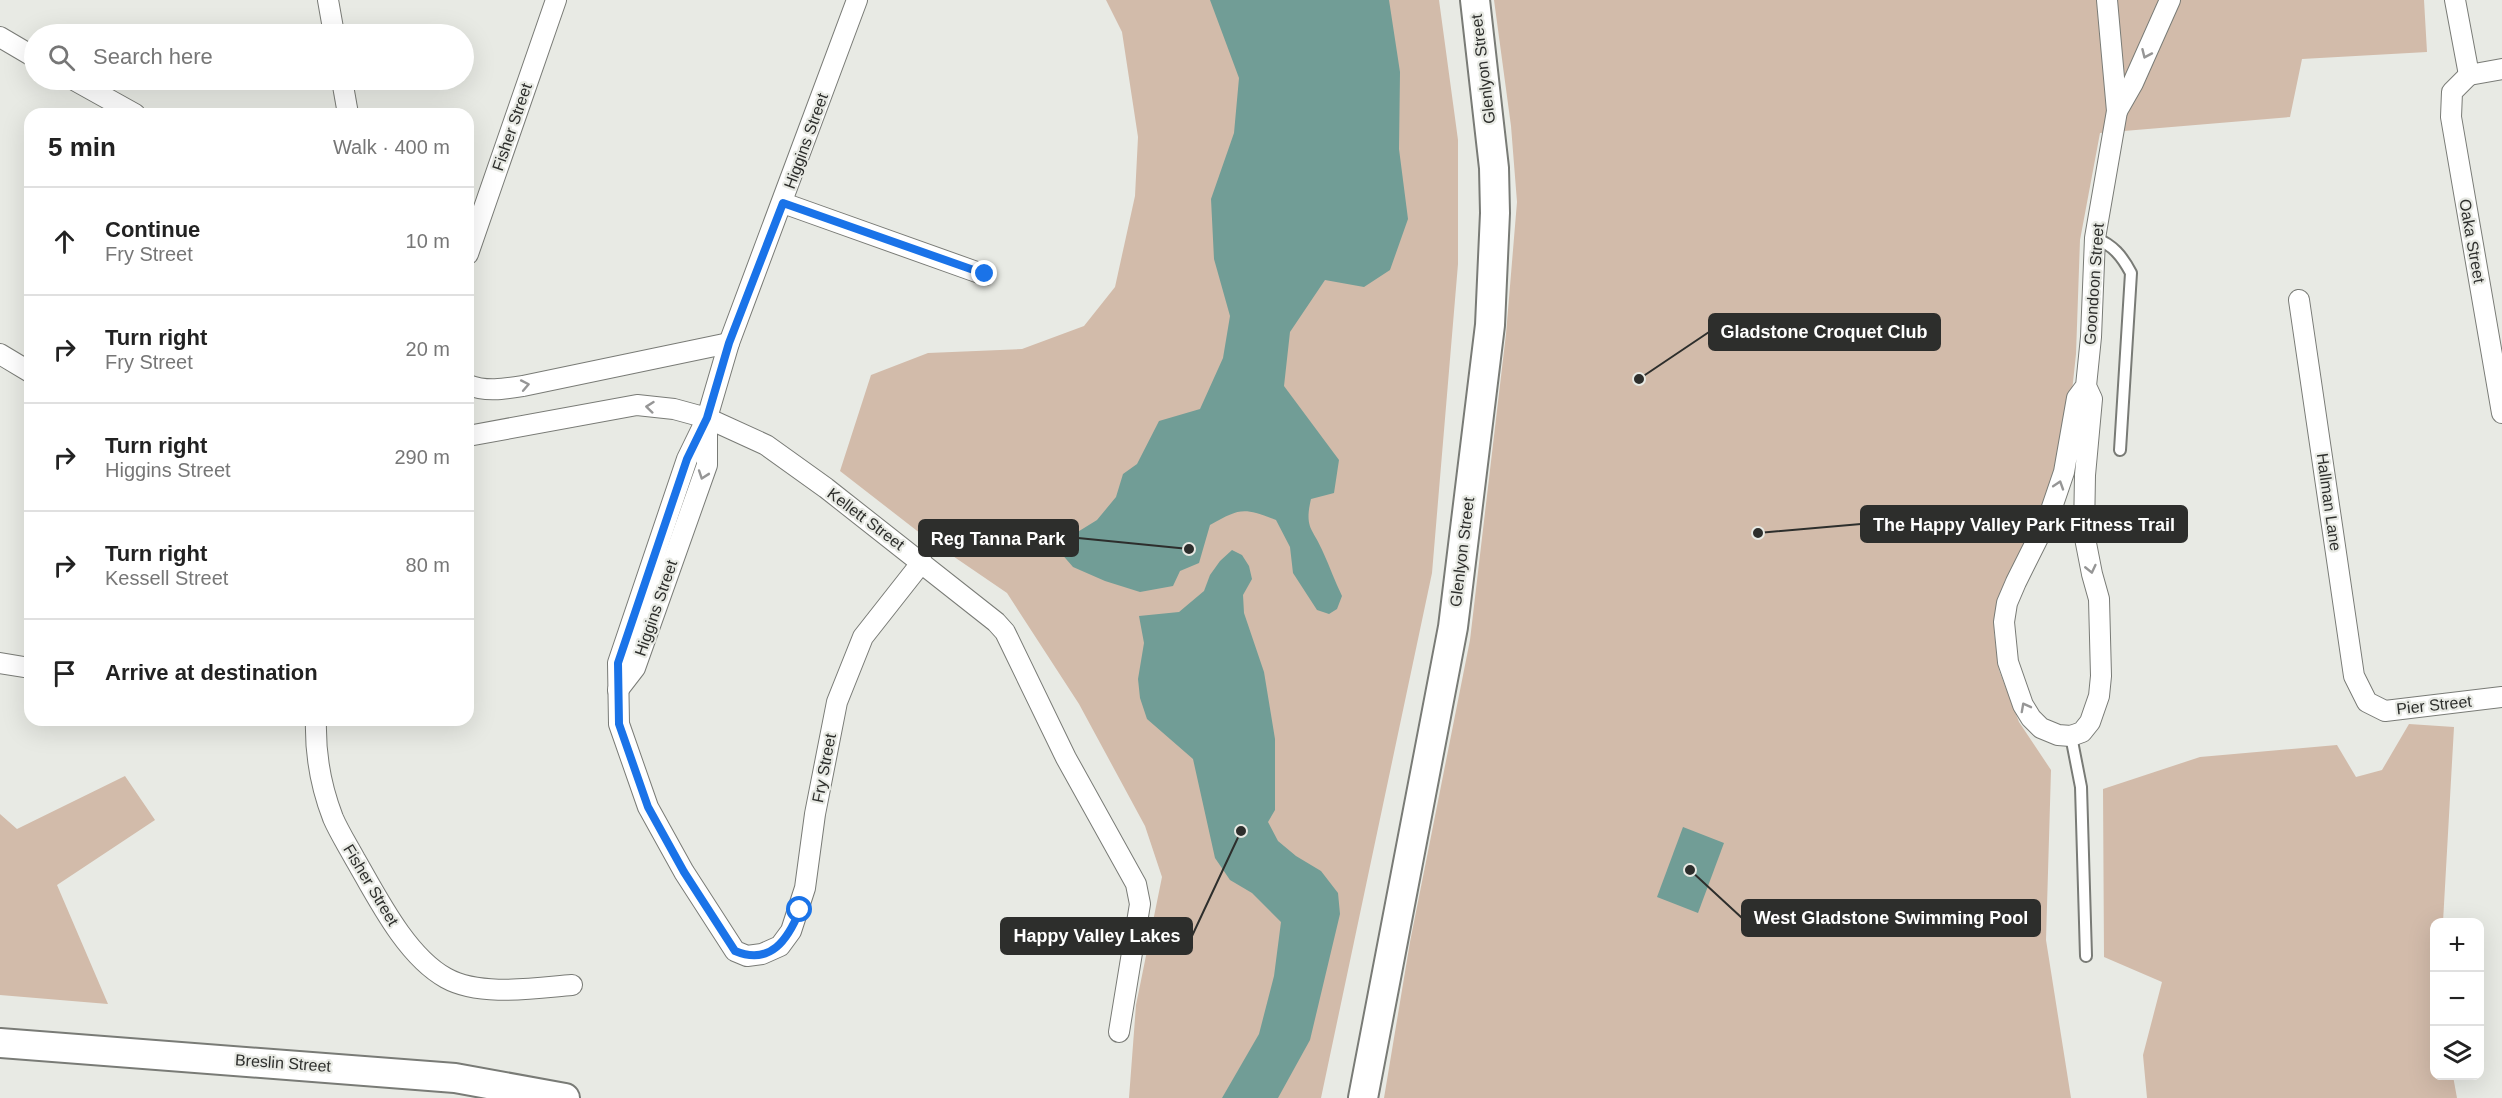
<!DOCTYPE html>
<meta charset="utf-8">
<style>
body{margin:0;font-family:Arial,sans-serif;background:#f6f6f6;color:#222}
.controls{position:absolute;right:18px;bottom:18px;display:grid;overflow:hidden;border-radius:12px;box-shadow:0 6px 24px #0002}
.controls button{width:54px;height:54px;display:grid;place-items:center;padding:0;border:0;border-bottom:2px solid #e0e0e0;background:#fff;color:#222;font:30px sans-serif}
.stop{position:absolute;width:18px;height:18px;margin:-14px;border:4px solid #1a73e8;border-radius:50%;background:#fff}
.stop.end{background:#1a73e8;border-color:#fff;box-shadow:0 2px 6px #0008}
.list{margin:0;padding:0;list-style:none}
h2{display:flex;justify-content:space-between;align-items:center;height:78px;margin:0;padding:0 24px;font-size:26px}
h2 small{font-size:20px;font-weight:400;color:#767676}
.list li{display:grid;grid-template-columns:39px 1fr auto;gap:18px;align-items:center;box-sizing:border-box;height:108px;padding:0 24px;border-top:2px solid #e0e0e0}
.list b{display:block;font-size:22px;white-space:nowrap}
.list p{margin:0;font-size:20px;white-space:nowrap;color:#767676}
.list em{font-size:20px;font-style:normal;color:#767676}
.icon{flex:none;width:33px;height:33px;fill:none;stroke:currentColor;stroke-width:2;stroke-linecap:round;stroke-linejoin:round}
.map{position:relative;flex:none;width:2502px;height:1098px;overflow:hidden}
.search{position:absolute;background:#fff;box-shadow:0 6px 24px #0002;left:24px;top:24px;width:450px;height:66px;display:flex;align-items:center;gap:15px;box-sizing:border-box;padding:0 21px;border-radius:33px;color:#767676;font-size:22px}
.panel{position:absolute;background:#fff;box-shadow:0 6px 24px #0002;left:24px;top:108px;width:450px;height:618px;border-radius:18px}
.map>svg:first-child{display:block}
.green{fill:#d2bbaa}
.water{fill:#719d96}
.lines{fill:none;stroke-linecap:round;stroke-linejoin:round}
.service-casing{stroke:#797b76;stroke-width:14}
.minor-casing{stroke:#797b76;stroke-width:22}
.secondary-casing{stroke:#797b76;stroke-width:32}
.service{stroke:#fff;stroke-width:10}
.minor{stroke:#fff;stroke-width:20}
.secondary{stroke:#fff;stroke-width:28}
.oneway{stroke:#969696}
.route{stroke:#1a73e8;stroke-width:8}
.labels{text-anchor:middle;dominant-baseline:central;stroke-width:4.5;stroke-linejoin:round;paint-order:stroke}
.street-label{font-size:16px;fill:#2d2e2c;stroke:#e8eae4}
.leader{fill:none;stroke:#2d2e2c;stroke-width:2}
.callout-dot{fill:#2d2e2c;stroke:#e8eae4;stroke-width:2}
.callout{fill:#2d2e2c;stroke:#2d2e2c;stroke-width:2}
.callout-label{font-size:18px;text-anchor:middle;font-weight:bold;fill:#fff}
</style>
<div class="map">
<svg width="2502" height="1098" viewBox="0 0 2502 1098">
<rect width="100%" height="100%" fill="#e8eae4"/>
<g class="green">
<path d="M1106 0H1439L1458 140V264L1432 573 1321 1098H1129L1136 1005 1162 877 1145 826 1079 704 1007 593 925 537 840 471 871 375 928 353 1022 349 1084 326 1115 287 1135 196 1138 137 1122 32Z"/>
<path d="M1494 0H2424L2427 52 2302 59 2290 117 2100 133 2080 240 2076 354 2070 410 2042 516 2025 550 2005 580 1994 631 1999 670 2019 722 2051 770 2046 940 2071 1098H1384L1410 942 1470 640 1506 334 1517 202 1511 126Z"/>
<path d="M2409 724 2454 727 2443 922H2434V1076H2453L2457 1098H2147L2143 1055 2162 982 2104 957 2103 789 2200 757 2337 745 2356 777 2382 770Z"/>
<path d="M125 776 155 820 57 885 108 1004 0 995V814L17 829Z"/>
</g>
<g class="water">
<path d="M1210 0H1389L1400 72 1399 149 1408 219 1390 270 1364 287 1325 280 1290 332 1284 386 1339 460 1334 493 1311 499C1304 529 1313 528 1323 552 1330 567 1335 582 1342 596L1337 609 1329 614 1317 610 1293 573 1290 547 1276 520C1243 507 1240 508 1210 525L1199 563 1180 571 1173 586 1140 592 1105 581 1073 567 1060 552 1063 541 1097 520 1116 497 1123 474 1137 464 1159 421 1200 409 1223 358 1230 316 1214 259 1211 199 1234 133 1239 78Z"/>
<path d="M1232 550 1242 555 1249 566 1252 579 1243 595 1244 613 1264 672 1275 739V810L1268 822 1278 841 1296 856 1321 871 1338 893 1340 914 1310 1040 1278 1098H1222L1259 1034 1274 976 1281 922 1252 893 1230 880 1215 858 1193 759 1147 719 1140 698 1138 679 1144 643 1139 616 1179 612 1204 591 1210 575 1220 561Z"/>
<path d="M1683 827 1724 843 1698 913 1657 897Z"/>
</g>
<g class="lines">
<g class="service-casing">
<g id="service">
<path d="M2095 238C2113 245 2122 256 2131 273L2120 450"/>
<path d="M2071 736 2081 787 2086 956"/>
</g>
</g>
<g class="minor-casing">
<g id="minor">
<path d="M328 0 334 34"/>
<path d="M857 0 729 343 707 418 687 459 618 663 619 724 648 807 684 872 735 951 747 956 762 954 780 946 791 931 805 888 815 814 837 702 863 637 922 562"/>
<path d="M2455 0 2469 75"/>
<path d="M0 37 34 57"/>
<path d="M2469 75 2452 92 2451 117 2502 413"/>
<path d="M2469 75 2502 69"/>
<path d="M74 80 135 114"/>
<path d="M342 80 348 114"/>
<path d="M2117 111 2133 83 2170 0"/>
<path d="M783 203 985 275"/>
<path d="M468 254 556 0"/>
<path d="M2299 300 2354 676 2367 702 2385 711 2502 697"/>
<path d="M0 354 30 372"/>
<path d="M468 385C486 392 504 389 523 386L729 343"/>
<path d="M2086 386 2077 398 2064 472 2049 516 2016 582 2007 603 2004 622 2008 662 2023 705 2031 718 2041 728 2058 735 2071 736 2082 732 2090 722 2099 696 2101 676 2099 599 2092 574 2084 533 2085 475 2092 399 2086 386 2091 337 2095 238 2117 111 2107 0"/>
<path d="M468 436 637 405 674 409 707 418 766 445 826 488 996 622 1005 632 1066 758 1136 884 1140 904 1119 1032"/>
<path d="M0 663 30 668"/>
<path d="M618 690 635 668 707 465V423"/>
<path d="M316 720C315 754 321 787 333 818 339 832 348 846 355 859 377 897 406 956 446 978 480 997 535 988 572 985"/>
</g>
</g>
<g class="secondary-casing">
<g id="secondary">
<path d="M0 1043 455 1078 565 1098"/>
<path d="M1363 1098 1453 627 1490 325 1495 213 1494 168 1475 0"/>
</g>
</g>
<use href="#service" class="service"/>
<use href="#minor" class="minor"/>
<use href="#secondary" class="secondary"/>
</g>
<defs><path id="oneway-chevron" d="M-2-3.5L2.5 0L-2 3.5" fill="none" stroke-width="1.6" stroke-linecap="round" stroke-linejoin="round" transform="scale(1.5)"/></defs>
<g class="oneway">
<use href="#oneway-chevron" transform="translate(2146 54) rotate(114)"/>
<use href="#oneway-chevron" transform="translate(525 385) rotate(-11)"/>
<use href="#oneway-chevron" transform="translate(650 407) rotate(-174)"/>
<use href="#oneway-chevron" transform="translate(703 475) rotate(109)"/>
<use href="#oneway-chevron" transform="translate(2059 485) rotate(-72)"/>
<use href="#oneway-chevron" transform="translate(2091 569) rotate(77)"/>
<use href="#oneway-chevron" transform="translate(2025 707) rotate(-118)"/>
</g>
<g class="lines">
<path class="route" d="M800 910C788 939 771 966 735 951L684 872 648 807 619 724 618 663 687 459 707 418 729 343 783 203 985 274"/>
</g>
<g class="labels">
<g class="street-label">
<text transform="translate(1483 69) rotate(-97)">Glenlyon Street</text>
<text transform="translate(512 127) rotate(-71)">Fisher Street</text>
<text transform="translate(806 141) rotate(-70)">Higgins Street</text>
<text transform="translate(2472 241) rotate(80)">Oaka Street</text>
<text transform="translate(2094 284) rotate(-86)">Goondoon Street</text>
<text transform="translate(2329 502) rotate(82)">Hallman Lane</text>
<text transform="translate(866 519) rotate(37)">Kellett Street</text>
<text transform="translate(1462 552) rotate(-83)">Glenlyon Street</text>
<text transform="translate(656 608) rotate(-71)">Higgins Street</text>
<text transform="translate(2434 705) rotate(-6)">Pier Street</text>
<text transform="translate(824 768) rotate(-79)">Fry Street</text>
<text transform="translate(371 885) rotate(59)">Fisher Street</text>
<text transform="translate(283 1063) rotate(4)">Breslin Street</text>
</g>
</g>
<path class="leader" d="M1639 379L1709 332M1758 533L1861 524M1189 549L1078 538M1690 870L1742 918M1241 831L1192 936"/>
<g class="callout-dot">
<circle cx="1639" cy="379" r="6"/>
<circle cx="1758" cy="533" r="6"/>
<circle cx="1189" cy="549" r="6"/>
<circle cx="1690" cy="870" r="6"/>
<circle cx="1241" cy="831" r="6"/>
</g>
<g class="callout">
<rect x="1709" y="314" width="231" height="36" rx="6"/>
<rect x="1861" y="506" width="326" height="36" rx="6"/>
<rect x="919" y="520" width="159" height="36" rx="6"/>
<rect x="1742" y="900" width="298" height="36" rx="6"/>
<rect x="1001" y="918" width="191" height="36" rx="6"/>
</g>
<g class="callout-label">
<text x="1824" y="338">Gladstone Croquet Club</text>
<text x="2024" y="531">The Happy Valley Park Fitness Trail</text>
<text x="998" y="545">Reg Tanna Park</text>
<text x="1891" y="924">West Gladstone Swimming Pool</text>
<text x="1097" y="942">Happy Valley Lakes</text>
</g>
</svg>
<div class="controls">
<button>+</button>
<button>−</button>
<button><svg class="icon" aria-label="layers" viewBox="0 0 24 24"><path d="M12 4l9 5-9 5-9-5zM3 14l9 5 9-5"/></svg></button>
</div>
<div class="stop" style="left:800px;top:910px"></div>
<div class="stop end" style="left:985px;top:274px"></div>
<div class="search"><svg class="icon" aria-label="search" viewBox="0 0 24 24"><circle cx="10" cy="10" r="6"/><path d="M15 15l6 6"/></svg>Search here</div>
<section class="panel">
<h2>5 min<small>Walk · 400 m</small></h2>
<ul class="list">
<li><svg class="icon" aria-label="ahead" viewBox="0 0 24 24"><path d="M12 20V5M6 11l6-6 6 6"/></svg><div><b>Continue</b><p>Fry Street</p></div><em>10 m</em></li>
<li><svg class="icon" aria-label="right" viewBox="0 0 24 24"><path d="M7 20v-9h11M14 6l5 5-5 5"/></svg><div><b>Turn right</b><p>Fry Street</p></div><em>20 m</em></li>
<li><svg class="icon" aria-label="right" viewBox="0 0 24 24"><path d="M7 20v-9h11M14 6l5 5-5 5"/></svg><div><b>Turn right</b><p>Higgins Street</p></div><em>290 m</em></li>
<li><svg class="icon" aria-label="right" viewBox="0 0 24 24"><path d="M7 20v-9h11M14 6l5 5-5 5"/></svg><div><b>Turn right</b><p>Kessell Street</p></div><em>80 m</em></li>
<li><svg class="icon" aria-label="arrive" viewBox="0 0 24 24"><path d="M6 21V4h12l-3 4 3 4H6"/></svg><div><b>Arrive at destination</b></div></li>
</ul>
</section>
</div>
